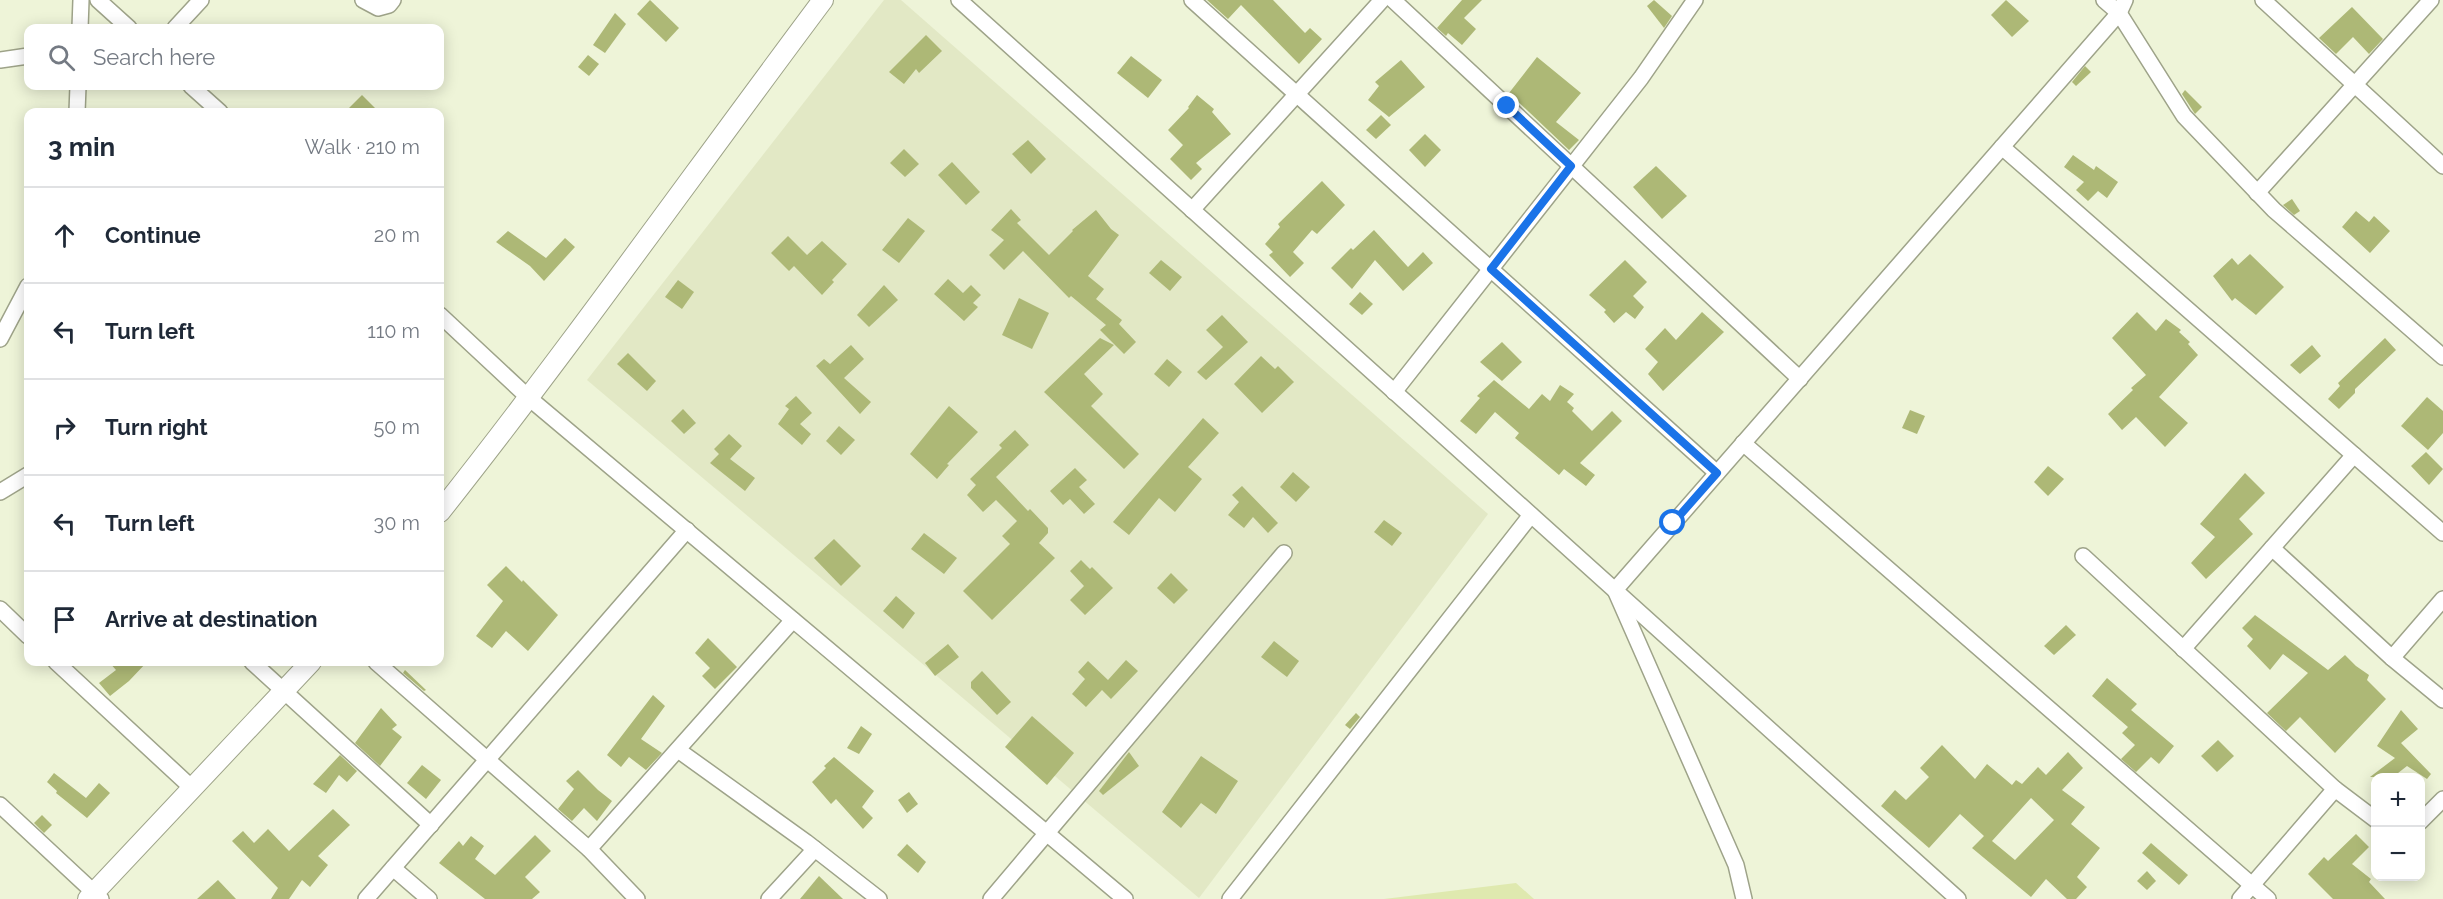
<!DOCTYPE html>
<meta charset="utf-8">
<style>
body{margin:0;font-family:Raleway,sans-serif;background:#f2f2f3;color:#1f2937}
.controls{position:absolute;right:18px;bottom:18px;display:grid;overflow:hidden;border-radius:12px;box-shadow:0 3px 15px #0003}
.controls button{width:54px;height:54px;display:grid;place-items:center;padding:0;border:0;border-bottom:2px solid #e0e1e3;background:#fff;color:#1f2937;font:30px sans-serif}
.stop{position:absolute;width:18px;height:18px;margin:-14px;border:4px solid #1a73e8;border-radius:50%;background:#fff}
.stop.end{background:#1a73e8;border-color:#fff;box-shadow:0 2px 6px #0008}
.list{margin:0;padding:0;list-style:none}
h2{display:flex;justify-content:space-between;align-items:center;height:78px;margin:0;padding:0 24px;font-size:26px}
h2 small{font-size:20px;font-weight:400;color:#747a83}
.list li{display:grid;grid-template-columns:39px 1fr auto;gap:18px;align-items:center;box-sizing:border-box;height:96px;padding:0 24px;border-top:2px solid #e0e1e3}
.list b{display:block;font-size:22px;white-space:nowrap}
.list em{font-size:20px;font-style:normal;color:#747a83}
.icon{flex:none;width:33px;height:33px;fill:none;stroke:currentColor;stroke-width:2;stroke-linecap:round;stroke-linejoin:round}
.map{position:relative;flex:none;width:2443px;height:899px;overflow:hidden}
.search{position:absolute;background:#fff;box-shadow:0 3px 15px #0003;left:24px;top:24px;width:420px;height:66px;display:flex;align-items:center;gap:15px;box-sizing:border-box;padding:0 21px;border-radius:12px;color:#747a83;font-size:22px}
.panel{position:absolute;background:#fff;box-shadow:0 3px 15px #0003;left:24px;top:108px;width:420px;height:558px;border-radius:12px}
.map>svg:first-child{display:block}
.built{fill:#e2e8c5}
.green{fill:#dfe9af}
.building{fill:#adb876;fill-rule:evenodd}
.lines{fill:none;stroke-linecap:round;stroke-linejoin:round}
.minor-casing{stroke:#9ea389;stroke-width:18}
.tertiary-casing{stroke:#9ea389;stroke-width:22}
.minor{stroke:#fff;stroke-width:15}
.tertiary{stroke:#fff;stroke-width:20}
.route{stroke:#1a73e8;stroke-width:8}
</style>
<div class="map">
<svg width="2443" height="899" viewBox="0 0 2443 899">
<rect width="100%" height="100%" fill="#eef4d8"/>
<path class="built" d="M884 0H901L1488 514 1199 898 587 380Z"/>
<path class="green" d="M1516 883 1534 899H1384Z"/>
<g class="building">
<path d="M650 0 679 28 666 42 637 14Z"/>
<path d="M1207 0H1273L1305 33 1310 28 1322 39 1299 64 1241 5 1228 19Z"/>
<path d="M1462 0H1482L1464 18 1476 29 1462 45 1448 33 1446 36 1437 28Z"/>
<path d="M1654 0 1672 16 1664 28 1647 6Z"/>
<path d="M2006 0 2029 21 2012 37 1991 15Z"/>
<path d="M2352 7 2383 39 2369 54 2353 37 2336 54 2319 38Z"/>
<path d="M615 13 626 24 605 53 593 45Z"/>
<path d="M926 35 942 51 919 73 916 69 904 84 889 72Z"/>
<path d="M588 55 599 64 589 76 578 67Z"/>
<path d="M1131 56 1162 80 1148 98 1117 73Z"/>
<path d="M1537 57 1581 93 1556 122 1579 140 1569 150 1509 93Z"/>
<path d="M1401 60 1425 87 1389 117 1368 100 1379 86 1375 82Z"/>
<path d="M2085 66 2091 72 2076 86 2072 82Z"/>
<path d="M2185 90 2202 107 2195 114 2182 94Z"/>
<path d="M362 95 379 112H345Z"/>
<path d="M1197 95 1214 109 1212 112 1231 134 1196 163 1202 169 1191 180 1170 159 1183 145 1168 130 1189 108 1188 107Z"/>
<path d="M1381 115 1391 125 1376 139 1366 130Z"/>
<path d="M1425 134 1441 150 1425 167 1409 150Z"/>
<path d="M1028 140 1046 159 1031 174 1012 154Z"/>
<path d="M904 149 919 164 905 177 890 163Z"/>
<path d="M2073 155 2094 170 2096 166 2118 182 2107 198 2098 191 2088 201 2076 190 2084 182 2064 167Z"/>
<path d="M952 162 980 192 966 205 938 175Z"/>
<path d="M1656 166 1687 196 1662 219 1633 187Z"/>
<path d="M1322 181 1345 205 1317 234 1312 230 1293 252 1304 263 1290 277 1269 255 1273 252 1265 244 1280 227 1278 224Z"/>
<path d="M2292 199 2300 211 2294 215 2283 205Z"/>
<path d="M1011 209 1021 220 1017 223 1049 255 1073 231 1072 230 1096 210 1111 229 1119 235 1088 276 1104 289 1096 299 1122 320 1119 324 1136 342 1124 354 1100 330 1106 325 1071 296 1069 298 1023 251 1004 270 989 255 1004 240 991 230Z"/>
<path d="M2356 211 2369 222 2374 216 2390 231 2370 253 2342 227Z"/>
<path d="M908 218 925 231 899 263 882 250Z"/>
<path d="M1374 230 1408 267 1423 252 1433 263 1403 291 1375 260 1352 289 1331 268 1351 248 1353 250Z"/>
<path d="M508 231 546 258 565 238 575 247 544 281 530 266 496 242Z"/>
<path d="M788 236 807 255 822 241 847 264 832 280 834 282 822 295 794 266 789 271 771 253Z"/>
<path d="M2250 254 2284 287 2256 315 2235 298 2232 301 2213 276 2232 258 2238 265Z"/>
<path d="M1161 260 1182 277 1170 291 1149 273Z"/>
<path d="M1625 260 1647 282 1633 296 1644 307 1635 319 1626 312 1614 323 1604 312 1606 310 1589 295Z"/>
<path d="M948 279 963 293 971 285 981 295 973 303 978 307 964 321 934 294Z"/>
<path d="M678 280 694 292 682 309 665 297Z"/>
<path d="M884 285 898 300 869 327 857 315Z"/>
<path d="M1360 292 1373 304 1362 315 1349 304Z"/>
<path d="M1019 298 1049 313 1032 349 1002 335Z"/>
<path d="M1702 312 1724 332 1663 391 1648 374 1658 362 1645 349 1665 328 1676 340Z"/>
<path d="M2137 312 2156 331 2166 319 2181 330 2179 332 2190 342 2188 344 2198 355 2159 397 2188 423 2165 447 2136 417 2122 430 2108 414 2133 390 2131 388 2146 375 2112 338Z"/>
<path d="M1222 315 1248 342 1206 380 1197 372 1223 347 1206 330Z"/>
<path d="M1100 338 1114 345 1084 374 1103 394 1091 406 1139 454 1124 469 1044 392Z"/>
<path d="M2385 338 2396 350 2355 389V393L2339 409 2328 399 2340 386 2338 383Z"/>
<path d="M1502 342 1522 362 1502 381 1480 362Z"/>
<path d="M851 345 864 359 844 378 871 402 860 414 816 366 824 359 830 364Z"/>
<path d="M2312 345 2321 356 2300 374 2290 365Z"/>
<path d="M628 353 656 381 647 391 617 364Z"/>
<path d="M1261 356 1275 369 1278 366 1294 382 1262 413 1234 384Z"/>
<path d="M1167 359 1182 372 1169 387 1154 374Z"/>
<path d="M1494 380 1529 409 1542 394 1550 401 1560 385 1574 394 1567 402 1574 408 1572 411 1592 431 1612 411 1622 421 1580 463 1595 475 1586 486 1564 469 1559 475 1515 438 1519 433 1495 412 1476 434 1460 421 1480 398 1477 396Z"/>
<path d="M796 396 812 413 800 424 811 434 802 445 778 424 789 409 785 406Z"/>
<path d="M2427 397 2443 411V433L2428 450 2401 426Z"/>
<path d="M949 406 978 432 947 464 949 465 937 479 910 454Z"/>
<path d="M683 409 696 423 684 434 671 421Z"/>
<path d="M1910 410 1925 416 1917 434 1902 428Z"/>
<path d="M1203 418 1219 433 1188 467 1202 479 1175 512 1159 498 1129 535 1113 522Z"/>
<path d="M839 426 855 440 841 455 826 441Z"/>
<path d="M1015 430 1029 445 996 477 1028 511 1030 509 1048 528V533L1039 543 1055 558 992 620 963 591 1010 544 1002 536 1017 521 996 500 983 512 967 495 976 485 970 479 1002 448 999 445Z"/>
<path d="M729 434 742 446 730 459 755 478 745 491 710 463 719 454 714 449Z"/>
<path d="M2426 452 2443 469 2429 485 2411 466Z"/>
<path d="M2048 466 2064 479 2048 496 2034 482Z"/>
<path d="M1075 468 1087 480 1079 487 1095 504 1084 514 1070 499 1063 505 1050 491Z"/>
<path d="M1293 472 1310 487 1296 502 1280 487Z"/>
<path d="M2245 473 2265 493 2239 519 2253 534 2206 579 2191 563 2215 537 2200 524Z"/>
<path d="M1242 486 1278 523 1268 533 1253 517 1244 528 1228 515 1239 502 1232 495Z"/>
<path d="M1384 520 1402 533 1392 546 1374 532Z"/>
<path d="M924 533 957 558 944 574 911 549Z"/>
<path d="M834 539 861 566 841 586 814 558Z"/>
<path d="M1081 560 1090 569 1092 567 1113 588 1085 615 1070 600 1084 586 1070 571Z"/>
<path d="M506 566 522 582 523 580 558 615 528 651 506 631 492 648 476 636 503 601 487 585Z"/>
<path d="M1171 573 1188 590 1174 604 1157 588Z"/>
<path d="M896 596 915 613 903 629 883 611Z"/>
<path d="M2255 615 2328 670 2345 655 2356 666 2369 675 2367 680 2386 699 2335 753 2300 717 2286 731 2267 713 2308 673 2283 654 2270 670 2247 646 2253 639 2242 628Z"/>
<path d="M2066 625 2076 635 2054 655 2044 646Z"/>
<path d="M708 638 737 667 715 689 702 676 710 668 695 653Z"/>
<path d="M1274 641 1299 661 1287 677 1261 657Z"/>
<path d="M948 644 959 657 935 676 925 663Z"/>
<path d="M1126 660 1138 671 1111 699 1102 690 1086 707 1072 694 1085 679 1078 672 1088 661 1108 680Z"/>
<path d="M109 662H147L129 681 110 696 99 683 116 670Z"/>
<path d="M405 670 426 690 424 691 403 673Z"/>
<path d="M982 671 1011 702 997 715 971 688V682Z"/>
<path d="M2107 678 2137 704 2131 710 2174 746 2159 764 2151 757 2136 772 2121 759 2135 745 2122 733 2128 727 2092 696Z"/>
<path d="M653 695 665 706 641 739 662 753 646 770 629 757 621 767 607 755Z"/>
<path d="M381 708 397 725 392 729 402 737 380 766 355 743Z"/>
<path d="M2401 710 2418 729 2401 743 2431 774 2427 779 2407 766 2393 777H2370L2395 758 2377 746Z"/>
<path d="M1356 713 1360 717 1350 729 1345 725Z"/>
<path d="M1032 716 1074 753 1047 785 1005 747Z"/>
<path d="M861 726 872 734 859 754 847 748Z"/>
<path d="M2218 740 2234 756 2217 772 2201 756Z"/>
<path d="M1942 745 1975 779 1987 764 2012 785 2016 780 2022 784 2038 767 2046 775 2068 752 2083 768 2062 790 2085 807 2071 824 2100 848 2077 877 2087 887 2076 899H2067L2046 879 2031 897 1972 848 1984 836 1960 814 1929 848 1881 806 1895 790 1906 800 1929 777 1920 768ZM2031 798 2054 820 2015 860 1992 841Z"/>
<path d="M1129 752 1139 766 1103 795 1099 791Z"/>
<path d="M340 755 357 771 347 782 339 775 326 793 313 784Z"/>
<path d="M1201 756 1238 781 1216 814 1201 803 1181 828 1162 812Z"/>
<path d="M834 757 874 791 862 807 873 818 863 829 836 799 831 804 812 782 826 768 824 766Z"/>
<path d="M422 765 441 780 426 799 407 783Z"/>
<path d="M578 770 598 790 612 801 597 821 584 808 572 821 558 809 574 789 566 781Z"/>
<path d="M54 773 86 798 99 783 110 793 87 818 56 793 57 791 47 782Z"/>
<path d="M909 792 918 804 907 813 898 800Z"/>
<path d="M333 809 350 825 318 856 328 865 310 887 302 880 289 899H271L278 888 232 841 243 831 254 843 268 829 289 851Z"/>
<path d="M42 815 52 825 44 833 34 823Z"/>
<path d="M2356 834 2369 847 2352 864 2371 879 2369 882 2385 899H2333L2308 874 2324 857 2328 861Z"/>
<path d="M535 835 551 851 525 877 540 892 532 899H485L439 863 459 841 463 846 471 836 484 846 475 859 495 875Z"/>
<path d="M2151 843 2188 875 2179 885 2142 853Z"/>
<path d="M907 844 926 862 918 873 897 855Z"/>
<path d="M2147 871 2156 881 2147 890 2137 881Z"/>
<path d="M819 876 843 899H800Z"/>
<path d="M218 880 236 899H197Z"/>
</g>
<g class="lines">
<g class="minor-casing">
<g id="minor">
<path d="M98 0 129 28"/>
<path d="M363 0 378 8 389 5 393 0"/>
<path d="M959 0 1958 899"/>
<path d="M1192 0 1717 473"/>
<path d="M1393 0 1800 379"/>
<path d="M2104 0 2119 13 2184 116 2274 210 2443 357"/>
<path d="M2263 0 2443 166"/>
<path d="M80 28 81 0"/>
<path d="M175 28 201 0"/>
<path d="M0 60 28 56"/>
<path d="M191 86 220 112"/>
<path d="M77 112 78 86"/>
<path d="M2002 147 2443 533"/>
<path d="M2257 193 2431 0"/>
<path d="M1192 210 1382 0"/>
<path d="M440 315 529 398 1125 899"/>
<path d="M0 339 28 286"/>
<path d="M1394 392 1641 78 1695 0"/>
<path d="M1743 443 2268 899"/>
<path d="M0 492 28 475"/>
<path d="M2272 548 2392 658 2443 700"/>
<path d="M2083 556 2335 789 2376 820"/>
<path d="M0 609 28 636"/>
<path d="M2183 649 2354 455"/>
<path d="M2392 658 2443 599"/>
<path d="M56 662 192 788"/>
<path d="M252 662 431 825"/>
<path d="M376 662 589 849 637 899"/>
<path d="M678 750 806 842 879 899"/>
<path d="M0 805 101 899"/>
<path d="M2420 822 2443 799"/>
<path d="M589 849 793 620"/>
<path d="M393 868 429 899"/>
<path d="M366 899 687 530"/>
<path d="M769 899 815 849"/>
<path d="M991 899 1284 553"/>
<path d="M1230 899 1531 515"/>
<path d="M1744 899 1736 865 1615 590 2119 13 2125 0"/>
<path d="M2240 899 2335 789"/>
</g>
</g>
<g class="tertiary-casing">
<g id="tertiary">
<path d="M440 512C572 345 695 171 823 0"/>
<path d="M88 899 311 662"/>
</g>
</g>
<use href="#minor" class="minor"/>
<use href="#tertiary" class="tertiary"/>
</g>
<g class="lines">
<path class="route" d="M1507 106 1571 166 1491 269 1717 473 1673 523"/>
</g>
</svg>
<div class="controls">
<button>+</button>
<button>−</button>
</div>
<div class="stop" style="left:1673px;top:523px"></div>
<div class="stop end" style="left:1507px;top:106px"></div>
<div class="search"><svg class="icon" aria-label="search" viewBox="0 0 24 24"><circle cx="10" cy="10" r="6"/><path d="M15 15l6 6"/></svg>Search here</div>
<section class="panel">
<h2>3 min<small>Walk · 210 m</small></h2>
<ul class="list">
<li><svg class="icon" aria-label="ahead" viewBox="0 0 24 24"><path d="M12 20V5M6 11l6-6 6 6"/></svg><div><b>Continue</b></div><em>20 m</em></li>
<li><svg class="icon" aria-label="left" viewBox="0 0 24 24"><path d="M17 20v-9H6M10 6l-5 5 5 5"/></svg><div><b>Turn left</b></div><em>110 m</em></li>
<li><svg class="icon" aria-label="right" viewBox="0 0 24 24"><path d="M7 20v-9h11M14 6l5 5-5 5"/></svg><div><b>Turn right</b></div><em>50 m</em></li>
<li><svg class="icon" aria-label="left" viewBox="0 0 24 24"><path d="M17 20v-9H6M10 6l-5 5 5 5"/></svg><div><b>Turn left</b></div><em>30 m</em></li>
<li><svg class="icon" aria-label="arrive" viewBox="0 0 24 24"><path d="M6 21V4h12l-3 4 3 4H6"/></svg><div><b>Arrive at destination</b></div></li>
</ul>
</section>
</div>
